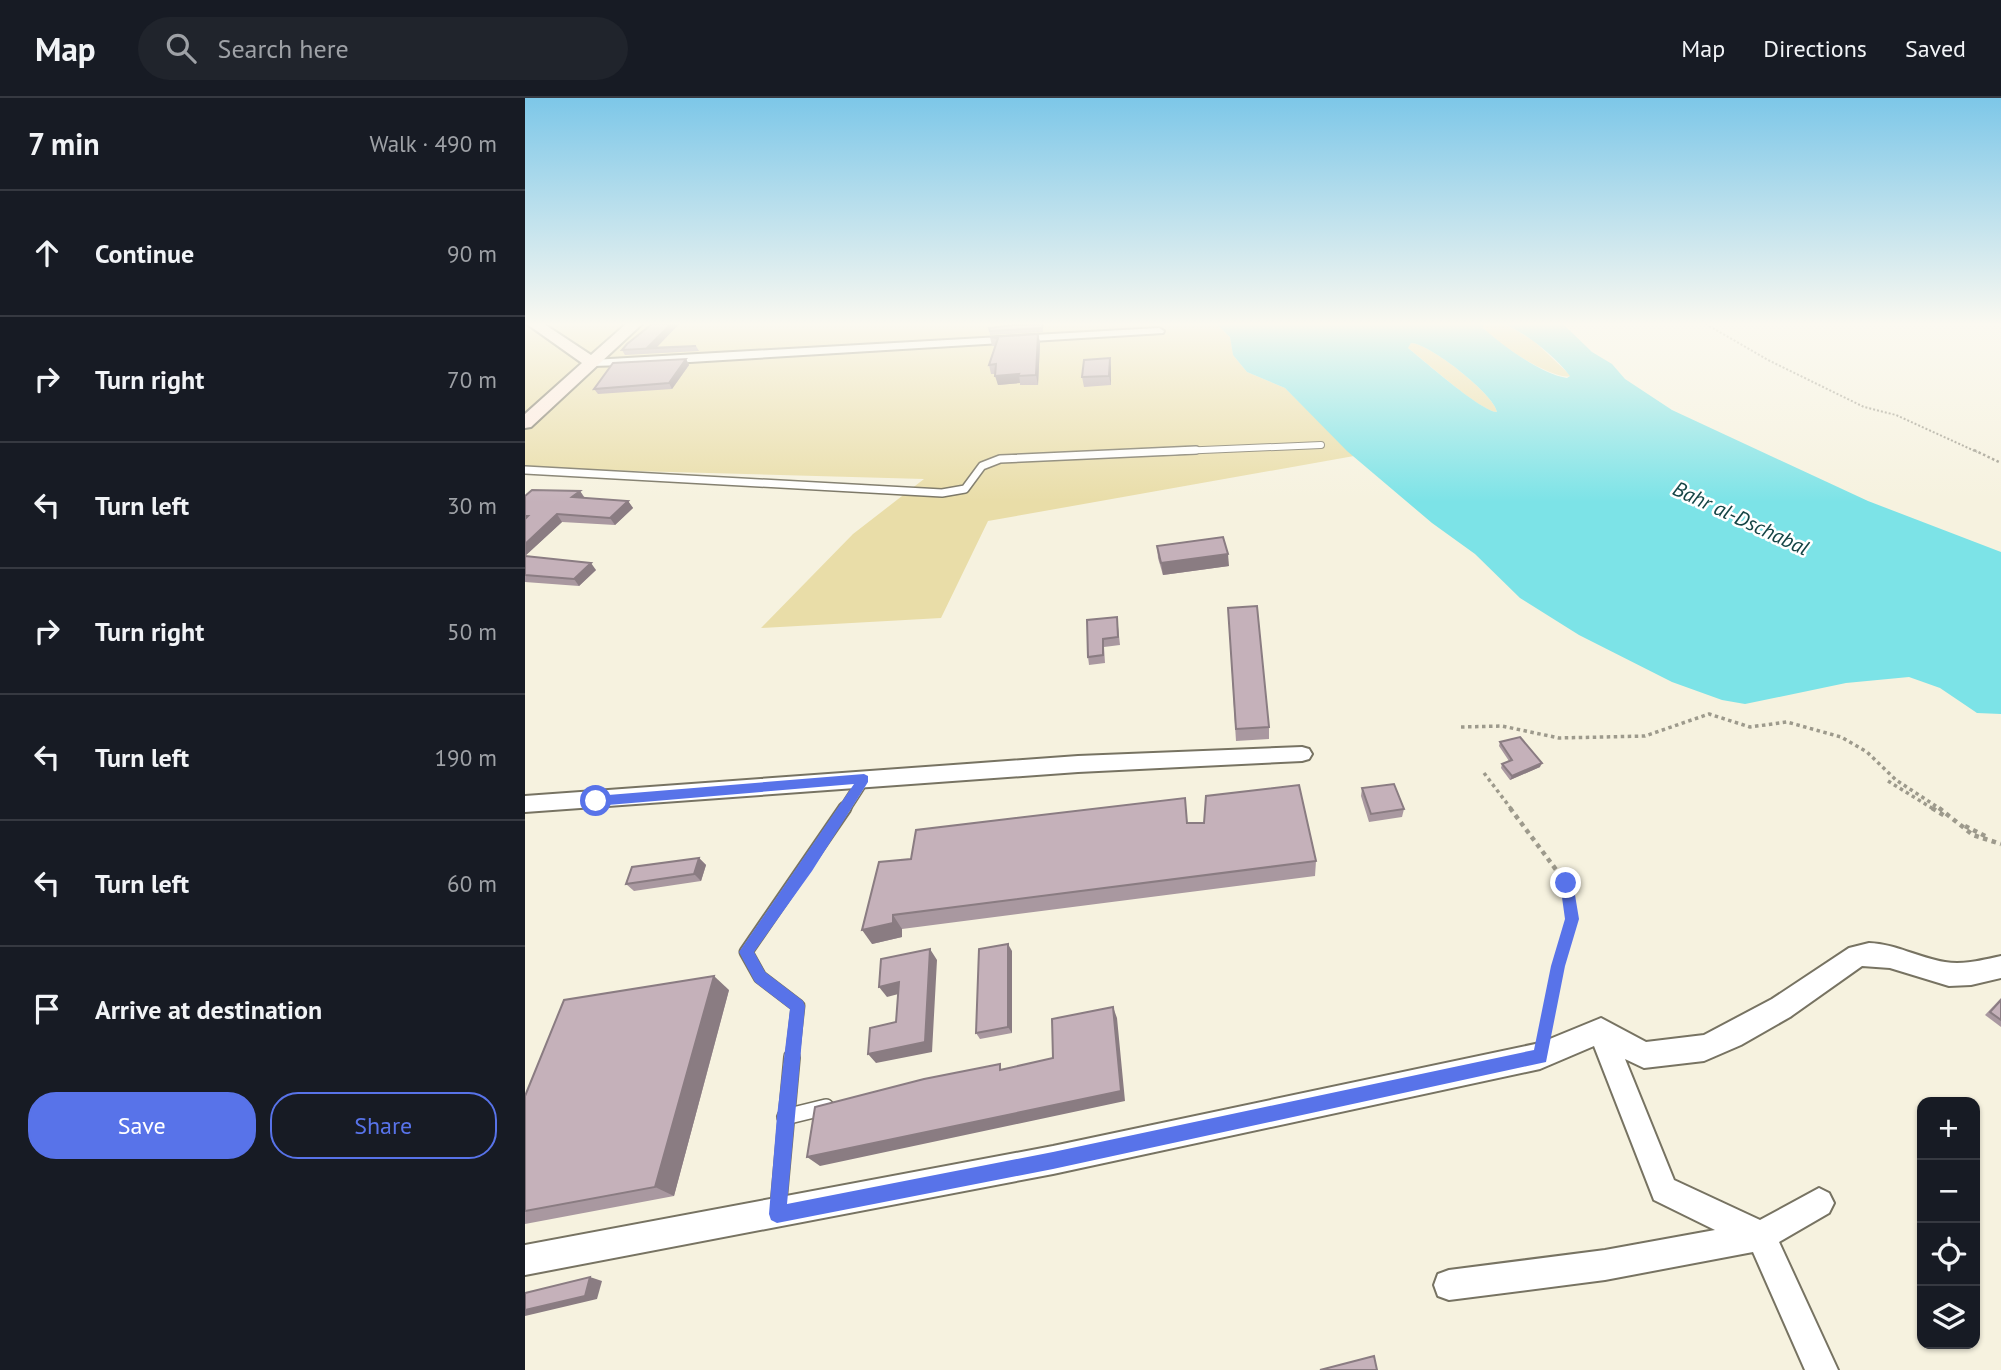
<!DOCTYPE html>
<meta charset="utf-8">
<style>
body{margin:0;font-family:"PT Sans",sans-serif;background:#20242c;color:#f1f3f6}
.controls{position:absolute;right:21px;bottom:21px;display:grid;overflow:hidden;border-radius:14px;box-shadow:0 2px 5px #0004}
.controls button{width:63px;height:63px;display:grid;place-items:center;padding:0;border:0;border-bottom:2px solid #363941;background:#171b24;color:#f1f3f6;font:35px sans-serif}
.stop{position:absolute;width:21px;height:21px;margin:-16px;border:5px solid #5873e9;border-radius:50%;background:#fff}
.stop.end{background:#5873e9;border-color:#fff;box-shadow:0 2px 7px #0008}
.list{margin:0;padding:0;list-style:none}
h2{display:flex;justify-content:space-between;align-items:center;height:91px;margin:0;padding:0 28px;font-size:30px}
h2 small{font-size:23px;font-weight:400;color:#9ea1a6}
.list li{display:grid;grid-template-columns:46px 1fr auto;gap:21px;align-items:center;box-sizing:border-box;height:126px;padding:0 28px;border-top:2px solid #363941}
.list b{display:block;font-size:26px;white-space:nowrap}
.list em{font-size:23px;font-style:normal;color:#9ea1a6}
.actions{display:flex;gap:14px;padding:21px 28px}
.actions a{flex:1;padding:16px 0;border:2px solid #5873e9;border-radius:28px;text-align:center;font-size:24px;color:#5873e9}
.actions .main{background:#5873e9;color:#fff}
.icon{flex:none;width:38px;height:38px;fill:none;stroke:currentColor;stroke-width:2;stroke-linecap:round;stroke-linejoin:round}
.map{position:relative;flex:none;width:1476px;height:1272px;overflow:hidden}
header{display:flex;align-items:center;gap:42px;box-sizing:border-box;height:98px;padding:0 35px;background:#171b24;border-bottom:2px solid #363941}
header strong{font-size:33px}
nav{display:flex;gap:38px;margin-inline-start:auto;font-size:24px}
.search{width:490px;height:63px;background:#20242c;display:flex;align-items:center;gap:18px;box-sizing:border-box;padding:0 24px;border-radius:38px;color:#9ea1a6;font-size:26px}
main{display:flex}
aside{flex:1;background:#171b24}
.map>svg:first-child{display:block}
.green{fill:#e9dda8}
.water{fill:#7ce3e7;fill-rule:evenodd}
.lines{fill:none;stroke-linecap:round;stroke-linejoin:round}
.service-far4-casing{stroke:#777362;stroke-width:8}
.service-far3-casing{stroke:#777362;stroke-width:10}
.service-far2-casing{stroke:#777362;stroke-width:13}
.service-far1-casing{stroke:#777362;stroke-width:15}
.service-casing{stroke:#777362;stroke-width:18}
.minor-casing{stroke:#777362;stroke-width:4}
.secondary-casing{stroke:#777362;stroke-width:4}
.path-far3{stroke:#9d9a8c;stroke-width:2;stroke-dasharray:2 2;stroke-linecap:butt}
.path-far2{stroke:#9d9a8c;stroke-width:2.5;stroke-dasharray:2.5 2.5;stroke-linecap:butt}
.path-far1{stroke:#9d9a8c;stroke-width:3.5;stroke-dasharray:3.5 3.5;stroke-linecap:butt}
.path{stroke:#9d9a8c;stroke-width:4.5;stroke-dasharray:4.5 4.5;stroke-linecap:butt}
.service-far4{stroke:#fff;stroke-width:6}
.service-far3{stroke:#fff;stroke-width:7}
.service-far2{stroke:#fff;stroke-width:10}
.service-far1{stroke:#fff;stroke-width:11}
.service{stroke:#fff;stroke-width:15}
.minor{fill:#fff;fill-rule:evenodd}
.secondary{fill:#feebe1;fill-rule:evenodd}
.wall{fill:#a998a0}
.shaded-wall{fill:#8a7c82}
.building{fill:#c5b1ba;stroke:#8a7c82;stroke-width:2}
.route{fill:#5873e9}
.labels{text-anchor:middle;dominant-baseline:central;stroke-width:5;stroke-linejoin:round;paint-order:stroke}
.far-water-label{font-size:21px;font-style:italic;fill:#154546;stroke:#fff}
</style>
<header>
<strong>Map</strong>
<div class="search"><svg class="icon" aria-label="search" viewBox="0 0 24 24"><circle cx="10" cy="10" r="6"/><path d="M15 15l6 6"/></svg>Search here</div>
<nav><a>Map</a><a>Directions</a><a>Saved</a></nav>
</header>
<main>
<aside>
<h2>7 min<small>Walk · 490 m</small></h2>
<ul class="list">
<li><svg class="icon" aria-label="ahead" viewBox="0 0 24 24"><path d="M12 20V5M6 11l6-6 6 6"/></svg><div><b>Continue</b></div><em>90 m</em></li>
<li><svg class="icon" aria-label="right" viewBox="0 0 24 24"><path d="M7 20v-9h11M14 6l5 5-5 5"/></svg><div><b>Turn right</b></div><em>70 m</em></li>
<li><svg class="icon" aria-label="left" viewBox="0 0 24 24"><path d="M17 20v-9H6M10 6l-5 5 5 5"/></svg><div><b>Turn left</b></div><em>30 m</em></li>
<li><svg class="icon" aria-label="right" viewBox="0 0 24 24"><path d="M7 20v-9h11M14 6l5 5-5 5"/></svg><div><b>Turn right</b></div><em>50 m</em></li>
<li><svg class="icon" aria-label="left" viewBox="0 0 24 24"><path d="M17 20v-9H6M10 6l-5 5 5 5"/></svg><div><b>Turn left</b></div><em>190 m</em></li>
<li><svg class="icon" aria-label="left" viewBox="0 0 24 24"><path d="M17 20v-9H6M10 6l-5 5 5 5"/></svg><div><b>Turn left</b></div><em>60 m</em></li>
<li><svg class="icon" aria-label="arrive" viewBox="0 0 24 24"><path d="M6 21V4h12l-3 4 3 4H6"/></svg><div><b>Arrive at destination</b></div></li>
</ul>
<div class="actions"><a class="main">Save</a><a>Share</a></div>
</aside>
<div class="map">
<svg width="1476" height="1272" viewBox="0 0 1476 1272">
<rect width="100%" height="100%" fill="#f6f2df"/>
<g class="green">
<path d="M0 226H691L705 239 708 257 722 274 760 290 829 358 463 423 416 520 236 530 328 436 399 381 0 370Z"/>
<path d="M980 226 1009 243 1046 278C1029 283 965 243 957 227Z"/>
<path d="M886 245C904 245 970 297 972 314 956 314 899 262 883 250Z"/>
</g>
<path class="water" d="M691 226H958V230C977 247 1017 277 1042 280L1045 278C1028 256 1004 238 980 226H1038L1067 254 1087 266 1100 281 1147 312 1343 403 1476 454V616L1452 615 1415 590 1384 579 1321 585 1220 606 1197 602 1147 584 1054 537 995 500 950 456 907 425 822 353 760 290 722 274 708 257 705 239ZM886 245C904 245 970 297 972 314 957 314 898 262 883 250Z"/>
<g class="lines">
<g class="service-far4-casing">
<path id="service-far4" d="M631 354 796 347"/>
</g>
<g class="service-far3-casing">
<path id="service-far3" d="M0 372 417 395 440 391 457 368 475 361 671 352"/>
</g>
<g class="service-far2-casing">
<path id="service-far2" d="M319 712 339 681"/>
</g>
<g class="service-far1-casing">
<path id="service-far1" d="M267 961 273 908 235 879 221 854 320 710"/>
</g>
<g class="service-casing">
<g id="service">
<path d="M260 1019 301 1009"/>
<path d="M253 1111 267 959"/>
</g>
</g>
<g class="minor-casing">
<g id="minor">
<path d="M634 230 639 233 638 235 132 266 67 268 61 265 67 262Z"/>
<path d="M777 649 784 651 787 656 784 661 777 663 553 674 0 714V698L553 658Z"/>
<path d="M1344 845C1371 846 1394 860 1420 864 1439 867 1458 862 1476 858V880L1446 887 1424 888 1365 870 1337 868 1265 919 1216 947 1179 963 1119 970 1100 961 1149 1082 1235 1122 1294 1090 1304 1095 1309 1105 1304 1115 1254 1144 1313 1272H1280L1228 1154 1080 1182 924 1202 913 1198 909 1187 913 1176 924 1172 1080 1152 1190 1132 1129 1102 1069 948 1015 971 528 1076 0 1177V1147L528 1048 1015 945 1076 920 1121 944 1179 937 1247 901 1324 850Z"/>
</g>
</g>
<g class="secondary-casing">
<path id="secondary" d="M2 226H19L66 257 101 226H117L6 329 0 330V316L57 265Z"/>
</g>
<path class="path-far3" d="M1181 226 1243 262 1339 309 1371 317 1452 354"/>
<path class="path-far2" d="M1449 352 1476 365"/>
<g class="path-far1">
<path d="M936 629 977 628 1034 640 1120 638 1184 616 1225 629 1262 624 1316 639 1342 654 1371 682 1417 712"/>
<path d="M959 675 987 712"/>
<path d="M1363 683 1410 712"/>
</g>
<g class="path">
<path d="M985 710 1041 785 1047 821 1033 868 1020 932"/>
<path d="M1407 710 1420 718"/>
<path d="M1414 710 1448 737 1476 746"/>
<path d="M1440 728 1464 740"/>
</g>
<use href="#service-far4" class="service-far4"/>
<use href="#service-far3" class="service-far3"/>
<use href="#service-far2" class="service-far2"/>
<use href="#service-far1" class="service-far1"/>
<use href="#service" class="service"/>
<use href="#minor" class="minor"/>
<use href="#secondary" class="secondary"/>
</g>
<g class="wall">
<path d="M127 226H154L131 250 171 248 174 253 100 257 97 252Z"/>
<path d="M518 226V234L465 237 464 230Z"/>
<path d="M513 236 515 245 513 287H495V285L473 287 471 276H466L464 267 470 248H467L465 239Z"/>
<path d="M161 261 164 267 147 291 73 296 69 291Z"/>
<path d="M586 269V287L559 289 557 279Z"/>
<path d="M55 393 60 400 103 403 108 410 90 427 37 424 0 458 71 472 54 488 0 484V398Z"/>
<path d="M632 448 704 468 638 477 633 460Z"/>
<path d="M703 510 744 629V641L711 643Z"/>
<path d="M592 519 595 547 579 549 580 565 564 567 563 559Z"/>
<path d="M975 644 1015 669 985 682 976 670 977 666 984 663 974 648Z"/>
<path d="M837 690 879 711 877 719 844 724 836 698Z"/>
<path d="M663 725 791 763 790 778 377 831V839L347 846 386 761Z"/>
<path d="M174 760 181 767 176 783 109 793 101 786Z"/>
<path d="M487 853V935L455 941 451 935Z"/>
<path d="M204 892 149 1098 0 1126V998Z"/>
<path d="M1476 900V929L1460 917Z"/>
</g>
<g class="shaded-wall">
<path d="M146 226H154L131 250H122Z"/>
<path d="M513 236 515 245 513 287 511 277Z"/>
<path d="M585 260 586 269V287L584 278Z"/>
<path d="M161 261 164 267 147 291 144 285Z"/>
<path d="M494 276 495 285 473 287 470 278Z"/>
<path d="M55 393 60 401 47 399Z"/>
<path d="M103 403 108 410 90 427 85 420Z"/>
<path d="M32 416 37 424 0 458V446Z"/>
<path d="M703 456 704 468 638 477 636 465Z"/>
<path d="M66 465 71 472 54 488 49 481Z"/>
<path d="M1017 665 1015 669 985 682 987 678Z"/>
<path d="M174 760 181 767 176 783 169 776Z"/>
<path d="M368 817 377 831V839L347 846 337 832Z"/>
<path d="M483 846 487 853V935L483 929Z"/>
<path d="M405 851 412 862 407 954 351 965 343 956 400 944Z"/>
<path d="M189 878 204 892 149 1098 130 1089Z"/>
<path d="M374 884 381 894 362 899 354 889Z"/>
<path d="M588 909 592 920 600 1003 295 1068 282 1059 596 993Z"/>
<path d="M65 1179 77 1183 72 1201 0 1218V1212Z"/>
</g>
<g class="building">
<path d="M127 226H146L122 250 171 248 97 252 102 246Z"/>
<path d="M518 226 517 230 465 233 464 230 488 227Z"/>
<path d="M513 236 511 277 493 278 494 276 470 278 471 266 464 267 473 240 465 239Z"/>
<path d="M585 260 584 278 557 279 559 262Z"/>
<path d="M161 261 144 285 69 291 88 265Z"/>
<path d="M7 392 55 393 47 399 103 403 85 420 32 416 0 446V421L3 418H0V398Z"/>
<path d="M698 439 703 456 636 465 632 448Z"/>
<path d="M0 458 66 465 49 481 0 477Z"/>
<path d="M732 508 744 629 711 631 703 510Z"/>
<path d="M592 519 593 539 578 541V557L563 559 562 522Z"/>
<path d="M995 639 1017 665 987 678 977 666 987 662 975 644Z"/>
<path d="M869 686 879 711 846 716 837 690Z"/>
<path d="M774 687 791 763 368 817V825L337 832 354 764 386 761 391 732 660 700 662 725H679L681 698Z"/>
<path d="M174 760 169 776 101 786 107 769Z"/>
<path d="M483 846V929L451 935 454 851Z"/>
<path d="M405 851 400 944 343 956 345 930 371 924 374 884 354 889 356 861Z"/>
<path d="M189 878 130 1089 0 1113V998L39 902Z"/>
<path d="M1476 902V922L1465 914Z"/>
<path d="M588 909 596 993 282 1059 290 1009 399 981 475 966V972L528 960 527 921Z"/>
<path d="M65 1179 60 1198 0 1212V1195Z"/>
<path d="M849 1258 852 1272H795Z"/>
</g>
<linearGradient id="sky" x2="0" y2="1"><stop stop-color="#7dc7e8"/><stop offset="0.56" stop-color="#fbf9f1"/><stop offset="1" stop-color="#fbf9f1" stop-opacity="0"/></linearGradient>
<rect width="1476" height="404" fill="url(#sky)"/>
<path class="route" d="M339 676 343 678V684L287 773 229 854 240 874 278 903 280 908 262 1106 528 1054 1009 952 1026 868 1040 821 1035 785 1041 779 1048 785 1054 821 1040 868 1021 964 528 1071 252 1125 246 1122 244 1116 252 1018 265 911 230 884 214 854 329 686 71 708 65 703 71 698Z"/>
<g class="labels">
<g class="far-water-label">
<text transform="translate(1216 420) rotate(25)">Bahr al-Dschabal</text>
</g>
</g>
</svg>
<div class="controls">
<button>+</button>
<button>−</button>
<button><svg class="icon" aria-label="locate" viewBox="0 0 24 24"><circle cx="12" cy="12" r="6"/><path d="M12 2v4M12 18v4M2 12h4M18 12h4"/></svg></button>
<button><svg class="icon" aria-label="layers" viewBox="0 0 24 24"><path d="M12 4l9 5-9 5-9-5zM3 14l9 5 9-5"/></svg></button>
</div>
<div class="stop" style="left:71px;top:703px"></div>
<div class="stop end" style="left:1041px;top:785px"></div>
</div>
</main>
